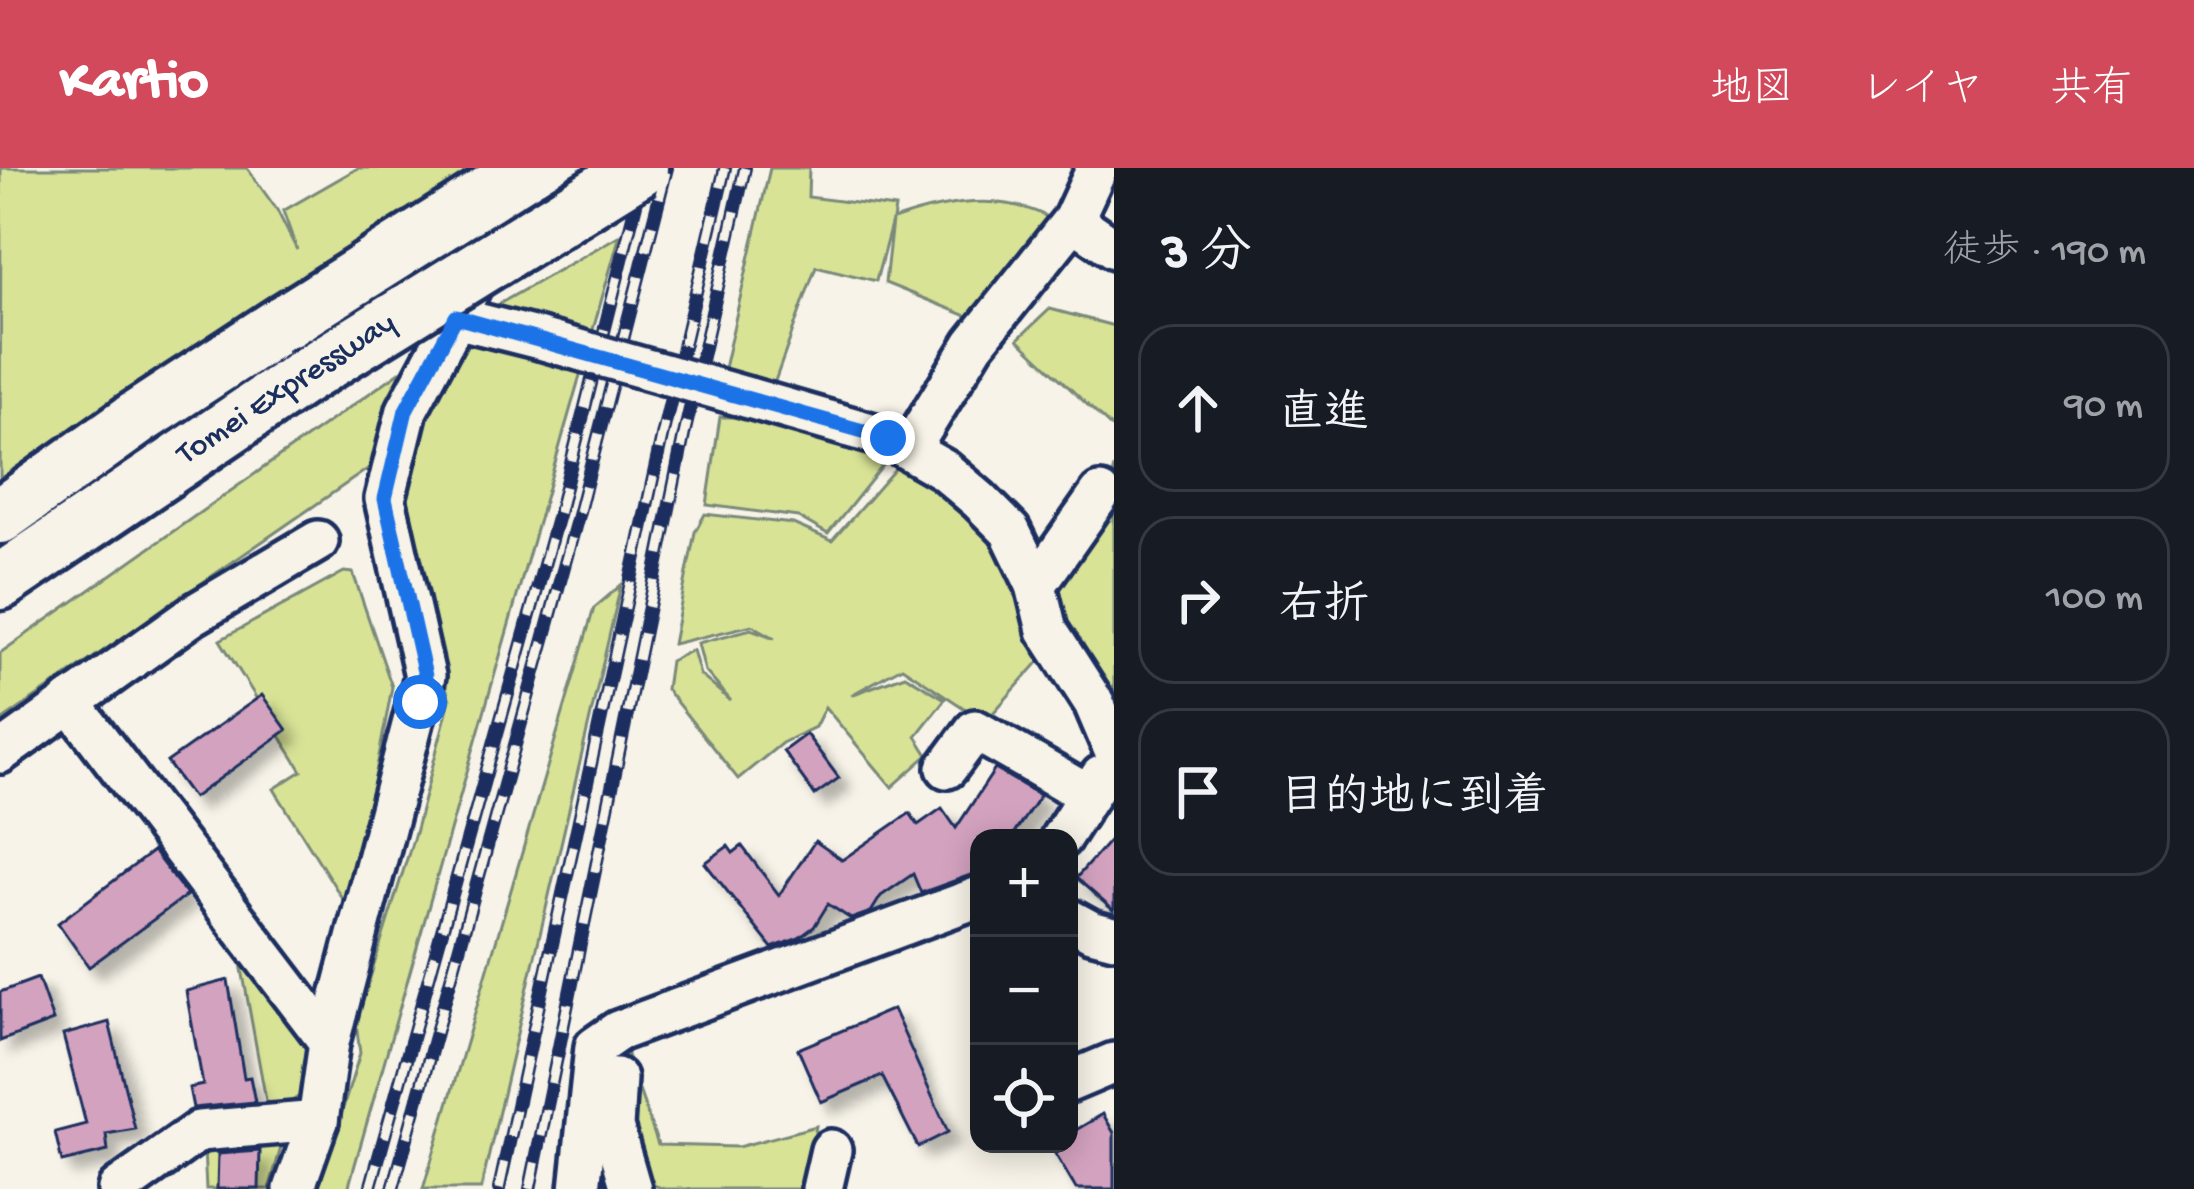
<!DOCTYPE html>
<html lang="ja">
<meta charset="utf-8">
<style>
body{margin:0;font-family:"Gochi Hand","Klee One",sans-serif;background:#20242c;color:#f1f3f6}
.controls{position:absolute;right:36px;bottom:36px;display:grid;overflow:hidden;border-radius:24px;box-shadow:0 6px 30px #0003}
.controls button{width:108px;height:108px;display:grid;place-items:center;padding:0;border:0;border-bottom:3px solid #363941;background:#171b24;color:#f1f3f6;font:60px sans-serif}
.stop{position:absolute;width:36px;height:36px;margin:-27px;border:9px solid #1a73e8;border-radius:50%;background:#fff}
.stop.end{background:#1a73e8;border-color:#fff;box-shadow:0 3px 12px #0008}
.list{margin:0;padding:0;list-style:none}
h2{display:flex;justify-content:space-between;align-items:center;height:156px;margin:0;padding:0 48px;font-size:51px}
h2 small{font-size:39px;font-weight:400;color:#9ea1a6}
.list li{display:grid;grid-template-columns:78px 1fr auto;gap:36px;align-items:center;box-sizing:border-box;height:168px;margin:0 24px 24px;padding:0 24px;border:3px solid #363941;border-radius:36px}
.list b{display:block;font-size:45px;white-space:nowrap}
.list em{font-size:39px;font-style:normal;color:#9ea1a6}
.icon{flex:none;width:66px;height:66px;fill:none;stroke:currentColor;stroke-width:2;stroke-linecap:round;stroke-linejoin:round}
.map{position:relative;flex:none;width:1114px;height:1021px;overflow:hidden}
header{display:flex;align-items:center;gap:72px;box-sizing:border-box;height:168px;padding:0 60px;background:#d1495b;color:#fff}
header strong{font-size:57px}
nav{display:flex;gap:66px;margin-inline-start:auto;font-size:42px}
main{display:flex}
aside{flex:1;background:#171b24}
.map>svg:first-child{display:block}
.green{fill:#d8e396;stroke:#7a897a;stroke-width:3}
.building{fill:#d3a2bf;stroke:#1b2f5e;stroke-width:3;filter:url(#shadow)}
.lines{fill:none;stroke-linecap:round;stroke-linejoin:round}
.minor-casing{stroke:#1b2f5e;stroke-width:48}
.highway-casing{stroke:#1b2f5e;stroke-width:63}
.minor{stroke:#f7f3e8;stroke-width:39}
.highway{stroke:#f7f3e8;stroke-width:54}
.rail-casing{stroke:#1b2f5e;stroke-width:14}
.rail{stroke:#f7f3e8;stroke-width:9;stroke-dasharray:27;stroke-linecap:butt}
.minor-bridge-casing{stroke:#1b2f5e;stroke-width:48;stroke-linecap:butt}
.highway-bridge-casing{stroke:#1b2f5e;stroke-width:63;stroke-linecap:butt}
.minor-bridge{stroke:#f7f3e8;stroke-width:39}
.highway-bridge{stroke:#f7f3e8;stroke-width:54}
.route{stroke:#1a73e8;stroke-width:15}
.labels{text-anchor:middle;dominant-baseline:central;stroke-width:9;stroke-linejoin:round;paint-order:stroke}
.street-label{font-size:33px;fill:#1b2f5e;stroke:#f7f3e8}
</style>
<header>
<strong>Kartio</strong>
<nav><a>地図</a><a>レイヤ</a><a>共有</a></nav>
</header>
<main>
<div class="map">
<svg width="1114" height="1021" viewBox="0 0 1114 1021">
<defs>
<filter id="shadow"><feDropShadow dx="11" dy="11" stdDeviation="6" flood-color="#0004"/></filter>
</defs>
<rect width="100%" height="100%" fill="#f7f3e8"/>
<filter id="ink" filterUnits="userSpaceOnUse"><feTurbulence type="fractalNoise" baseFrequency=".00833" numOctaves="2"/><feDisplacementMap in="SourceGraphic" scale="24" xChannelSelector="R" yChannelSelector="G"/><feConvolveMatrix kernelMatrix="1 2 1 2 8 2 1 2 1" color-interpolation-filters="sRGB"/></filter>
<g filter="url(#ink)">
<g class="green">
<path d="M1 0H247L277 42 297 82 283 43 358 0H480L308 104 0 315Z"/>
<path d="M770 0H809L808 29 895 40 893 52C947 33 1013 22 1062 58L984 155 885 115 892 53 876 113 816 98 774 216 763 221 722 209Z"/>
<path d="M620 67 348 1021H318L360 885 356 855 415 665 450 532 393 344 417 267 0 554V485L444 173 499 136Z"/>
<path d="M1050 141 1114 158V262L1018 171Z"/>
<path d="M720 249H759L889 290 828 366 798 349 707 337Z"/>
<path d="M900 295 959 320 1028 421 1106 331 1114 299V583L1052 479 985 554 902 499 851 527 905 507 945 531 916 568 928 587 892 619 825 539 815 559 782 575 738 611 666 521 670 493 693 482 700 507 731 533 705 503 698 475 751 461 775 470 752 457 673 476 695 364 705 346 793 356 832 373Z"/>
<path d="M344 404 353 405 392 519 350 743 274 621 302 603 220 472Z"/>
<path d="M621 417 481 1021H423L594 440Z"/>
<path d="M240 790 310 886 301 927 292 933 267 938Z"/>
<path d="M627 869V887L658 977 738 979 816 958 805 1021H664L651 1016 638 1021H588L604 899Z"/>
<path d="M284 969 269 1021H206L204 981Z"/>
</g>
<g class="building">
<path d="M262 527 287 562 193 630 167 594Z"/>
<path d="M806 566 839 610 815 627 783 583Z"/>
<path d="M995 601 1040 627 1011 670H979V704L921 725 913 706 881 728 871 744 851 751 828 736 814 759 799 770 772 780 705 695 728 678 733 685 742 678 779 727 815 673 842 692 910 645 918 657 942 640 956 660Z"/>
<path d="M1114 667V743L1076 710Z"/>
<path d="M153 683 187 727 89 799 58 755Z"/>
<path d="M38 810 53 853 0 873V824Z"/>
<path d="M228 812 244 910 250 909 255 934 193 940 189 920 203 917 186 823Z"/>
<path d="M893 841 948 964 918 979 882 908 821 934 798 881Z"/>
<path d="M109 854 135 961 106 966 108 983 62 994 55 964 86 956 63 867Z"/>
<path d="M1103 946 1114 965V1021H1076L1050 977 1069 976V966Z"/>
<path d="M260 983 259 1021H217L218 986Z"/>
</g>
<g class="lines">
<g class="minor-casing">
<g id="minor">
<path d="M1073 52 1114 80"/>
<path d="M456 150 540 171"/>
<path d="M749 230 888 270 944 302 979 332 1010 363 1036 417 1047 462 1094 535 1114 582"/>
<path d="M910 281 974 176 1073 52 1097 0"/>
<path d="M1036 417 1100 326"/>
<path d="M70 534 329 874"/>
<path d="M0 585 193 447 318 373"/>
<path d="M947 600 975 562 1088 627"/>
<path d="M1061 670 1101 608"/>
<path d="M1069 751 1091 763 1114 769"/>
<path d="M616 910 613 959 631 1021"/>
<path d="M1069 914 1114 895"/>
<path d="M118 1021 199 963 318 953"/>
<path d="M294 1021 318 953 329 874 425 508 385 331 407 242 456 150 523 4"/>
<path d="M580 1021 595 879 618 863 979 729"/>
<path d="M822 1021 831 982"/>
</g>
</g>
<g class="highway-casing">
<g id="highway">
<path d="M0 348 136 251 286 153"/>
<path d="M0 414 303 209"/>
</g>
</g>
<use href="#minor" class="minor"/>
<use href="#highway" class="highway"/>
<g class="rail-casing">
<g id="rail">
<path d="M370 1021 559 343 645 0"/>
<path d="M393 1021 576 355 667 0"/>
<path d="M499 1021 663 264 725 0"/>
<path d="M530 1021 684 267 745 0"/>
</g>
</g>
<use href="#rail" class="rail"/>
<g class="minor-bridge-casing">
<path id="minor-bridge" d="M540 171 749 230"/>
</g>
<g class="highway-bridge-casing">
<g id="highway-bridge">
<path d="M286 153 529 0"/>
<path d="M303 209 640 0"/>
</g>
</g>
<use href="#minor-bridge" class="minor-bridge"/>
<use href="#highway-bridge" class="highway-bridge"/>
</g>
</g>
<g class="lines" filter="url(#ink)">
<path class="route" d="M420 534 425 508 385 331 406 242 456 149 888 270"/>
</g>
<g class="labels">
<g class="street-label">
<text transform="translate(287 222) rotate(-33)">Tomei Expressway</text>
</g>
</g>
</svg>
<div class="controls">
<button>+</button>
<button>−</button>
<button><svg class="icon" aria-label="locate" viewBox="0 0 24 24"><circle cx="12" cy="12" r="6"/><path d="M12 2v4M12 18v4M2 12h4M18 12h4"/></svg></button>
</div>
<div class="stop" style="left:420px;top:534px"></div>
<div class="stop end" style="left:888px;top:270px"></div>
</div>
<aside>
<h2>3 分<small>徒歩 · 190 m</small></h2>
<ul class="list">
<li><svg class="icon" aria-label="ahead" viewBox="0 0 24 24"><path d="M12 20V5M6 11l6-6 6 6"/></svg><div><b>直進</b></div><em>90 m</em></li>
<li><svg class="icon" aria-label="right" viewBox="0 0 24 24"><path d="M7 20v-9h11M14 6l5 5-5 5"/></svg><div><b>右折</b></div><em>100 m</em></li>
<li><svg class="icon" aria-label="arrive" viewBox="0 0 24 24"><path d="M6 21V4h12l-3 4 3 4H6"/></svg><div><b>目的地に到着</b></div></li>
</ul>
</aside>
</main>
